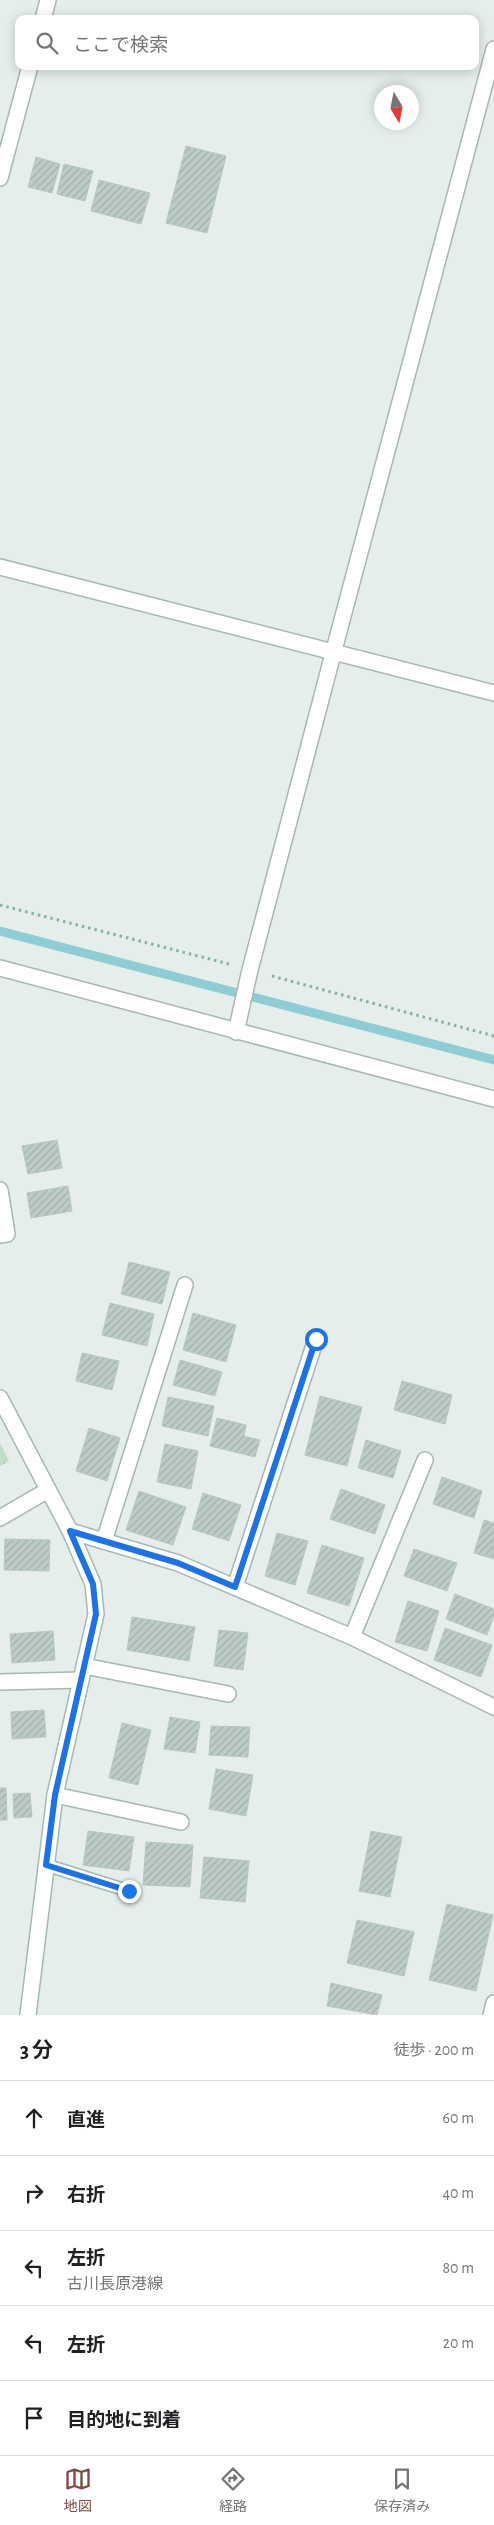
<!DOCTYPE html>
<html lang="ja">
<meta charset="utf-8">
<style>
body{margin:0;font-family:"Alegreya Sans","Noto Sans JP",sans-serif;background:#f2f2f2;color:#202124}
.compass{position:absolute;left:374px;top:85px;width:45px;height:45px;border-radius:50%;background:#fff;box-shadow:0 2px 12px #0003;rotate:170deg}
.stop{position:absolute;width:15px;height:15px;margin:-11px;border:4px solid #1a73e8;border-radius:50%;background:#fff}
.stop.end{background:#1a73e8;border-color:#fff;box-shadow:0 1px 5px #0008}
.list{margin:0;padding:0;list-style:none}
h2{display:flex;justify-content:space-between;align-items:center;height:65px;margin:0;padding:0 20px;font-size:21px}
h2 small{font-size:16px;font-weight:400;color:#757577}
.list li{display:grid;grid-template-columns:32px 1fr auto;gap:15px;align-items:center;box-sizing:border-box;height:75px;padding:0 20px;border-top:1px solid #e0e0e0}
.list b{display:block;font-size:19px;white-space:nowrap}
.list p{margin:0;font-size:16px;white-space:nowrap;color:#757577}
.list em{font-size:16px;font-style:normal;color:#757577}
.icon{flex:none;width:28px;height:28px;fill:none;stroke:currentColor;stroke-width:2;stroke-linecap:round;stroke-linejoin:round}
.map{position:relative;flex:none;width:494px;height:2015px;overflow:hidden}
.search{position:absolute;background:#fff;box-shadow:0 2px 12px #0003;left:15px;right:15px;top:15px;height:55px;display:flex;align-items:center;gap:12px;box-sizing:border-box;padding:0 18px;border-radius:10px;color:#757577;font-size:19px}
.sheet{height:440px;background:#fff}
nav{display:flex;justify-content:space-around;align-items:center;box-sizing:border-box;height:70px;border-top:1px solid #e0e0e0;background:#fff;font-size:14px;color:#757577}
nav a{display:grid;justify-items:center;gap:2px}
nav .on{color:#7f493e}
.map>svg:first-child{display:block}
.cemetery{fill:url(#cemetery-stones)}
.lines{fill:none;stroke-linecap:round;stroke-linejoin:round}
.stream{stroke:#8dcdd3;stroke-width:9}
.building{fill:url(#building-hatch);stroke:#b7c8c0}
.service-casing{stroke:#a7b7b1;stroke-width:14}
.minor-casing{stroke:#a7b7b1;stroke-width:18}
.tertiary-casing{stroke:#a7b7b1;stroke-width:18}
.secondary-casing{stroke:#a3bab1;stroke-width:18}
.path{stroke:#85b2a1;stroke-width:3;stroke-dasharray:2.5 4;stroke-linecap:butt}
.service{stroke:#fff;stroke-width:11}
.minor{stroke:#fff;stroke-width:15}
.tertiary{stroke:#fff;stroke-width:15}
.secondary{stroke:#fff;stroke-width:15}
.route{stroke:#1a73e8;stroke-width:6}
</style>
<div class="map">
<svg width="494" height="2015" viewBox="0 0 494 2015">
<defs>
<pattern id="cemetery-stones" width="16" height="16" patternUnits="userSpaceOnUse" patternTransform="scale(1.25)"><rect width="16" height="16" fill="#bedfc5"/><path d="M2 7V4a2 2 0 0 1 4 0v3zM10 15v-3a2 2 0 0 1 4 0v3z" fill="#a3c1aa"/></pattern>
<pattern id="building-hatch" width="6" height="6" patternUnits="userSpaceOnUse" patternTransform="scale(1.25)"><rect width="6" height="6" fill="#bdccc5"/><path d="M-1 1l2-2M0 6l6-6M5 7l2-2" fill="none" stroke="#a2b0aa"/></pattern>
</defs>
<rect width="100%" height="100%" fill="#e5eeea"/>
<path class="cemetery" d="M0 1443 9 1461 0 1466Z"/>
<g class="lines">
<path class="stream" d="M0 931 494 1060"/>
</g>
<g class="building">
<path d="M186 146 226 156 207 233 166 223Z"/>
<path d="M36 157 60 164 52 193 28 187Z"/>
<path d="M64 164 93 171 85 201 57 194Z"/>
<path d="M99 180 150 193 141 224 91 211Z"/>
<path d="M57 1140 62 1168 28 1174 22 1146Z"/>
<path d="M68 1186 72 1211 31 1218 27 1193Z"/>
<path d="M129 1262 170 1272 162 1304 121 1294Z"/>
<path d="M110 1303 154 1314 147 1346 102 1335Z"/>
<path d="M193 1313 236 1325 226 1362 183 1350Z"/>
<path d="M82 1353 119 1361 112 1390 76 1381Z"/>
<path d="M180 1360 222 1372 215 1396 173 1385Z"/>
<path d="M402 1381 452 1395 445 1424 394 1410Z"/>
<path d="M320 1396 362 1407 347 1466 305 1455Z"/>
<path d="M168 1397 214 1406 208 1436 162 1426Z"/>
<path d="M217 1418 246 1425 244 1436 260 1440 255 1457 210 1446Z"/>
<path d="M89 1428 120 1438 107 1481 76 1471Z"/>
<path d="M366 1440 401 1451 393 1478 358 1468Z"/>
<path d="M165 1444 198 1451 191 1489 157 1482Z"/>
<path d="M442 1477 482 1491 474 1518 433 1504Z"/>
<path d="M341 1489 385 1505 375 1534 330 1519Z"/>
<path d="M139 1491 186 1507 173 1545 126 1530Z"/>
<path d="M203 1493 241 1505 229 1541 192 1529Z"/>
<path d="M484 1520 494 1523V1559L474 1553Z"/>
<path d="M277 1533 308 1541 295 1585 265 1576Z"/>
<path d="M5 1539 50 1540 49 1571 4 1570Z"/>
<path d="M322 1545 364 1558 349 1606 307 1593Z"/>
<path d="M414 1549 457 1563 447 1591 404 1576Z"/>
<path d="M455 1594 494 1609V1616L487 1635 446 1619Z"/>
<path d="M408 1601 439 1611 427 1651 395 1642Z"/>
<path d="M132 1617 195 1627 189 1661 127 1650Z"/>
<path d="M445 1628 492 1645 481 1677 434 1660Z"/>
<path d="M219 1630 248 1633 243 1670 214 1666Z"/>
<path d="M53 1631 55 1660 12 1663 10 1634Z"/>
<path d="M44 1710 46 1737 12 1739 11 1712Z"/>
<path d="M170 1717 200 1722 195 1753 164 1749Z"/>
<path d="M122 1723 151 1730 138 1785 109 1778Z"/>
<path d="M211 1726 250 1727 248 1757 209 1755Z"/>
<path d="M216 1769 253 1775 246 1816 209 1809Z"/>
<path d="M0 1788H6L7 1820H0Z"/>
<path d="M30 1793 32 1817 14 1818 13 1794Z"/>
<path d="M88 1831 134 1837 129 1871 83 1865Z"/>
<path d="M371 1831 402 1837 390 1897 359 1891Z"/>
<path d="M146 1842 193 1845 190 1887 143 1885Z"/>
<path d="M204 1857 249 1861 245 1902 200 1898Z"/>
<path d="M447 1904 493 1915 476 1991 429 1980Z"/>
<path d="M357 1920 414 1932 404 1976 347 1963Z"/>
<path d="M331 1983 382 1995 377 2015 327 2006Z"/>
</g>
<g class="lines">
<g class="service-casing">
<path id="service" d="M46 1865 129 1891"/>
</g>
<g class="minor-casing">
<g id="minor">
<path d="M43 19 48 0"/>
<path d="M0 178 30 66"/>
<path d="M0 567 494 693"/>
<path d="M236 1032 250 970 334 650 494 49"/>
<path d="M0 1190 7 1234 0 1235"/>
<path d="M0 1518 48 1490"/>
<path d="M70 1531 178 1563 352 1637 494 1707"/>
<path d="M104 1541 185 1285"/>
<path d="M235 1587 316 1339"/>
<path d="M352 1637 425 1460"/>
<path d="M84 1666 228 1694"/>
<path d="M0 1682 81 1680"/>
<path d="M55 1795 181 1822"/>
<path d="M491 2015 494 2003"/>
</g>
</g>
<g class="tertiary-casing">
<path id="tertiary" d="M0 968 494 1099"/>
</g>
<g class="secondary-casing">
<path id="secondary" d="M0 1398 70 1531 93 1584 96 1614 55 1795 28 2015"/>
</g>
<g class="path">
<path d="M0 905 229 964"/>
<path d="M272 976 494 1036"/>
</g>
<use href="#service" class="service"/>
<use href="#minor" class="minor"/>
<use href="#tertiary" class="tertiary"/>
<use href="#secondary" class="secondary"/>
</g>
<g class="lines">
<path class="route" d="M129 1891 46 1865 55 1795 96 1614 93 1584 70 1531 178 1563 235 1587 316 1339"/>
</g>
</svg>
<svg class="compass" viewBox="-18 -18 36 36"><path d="M0-13l5 13h-10z" fill="#e53935"/><path d="M0 13l5-13h-10z" fill="#757577"/></svg>
<div class="stop" style="left:316px;top:1339px"></div>
<div class="stop end" style="left:129px;top:1891px"></div>
<div class="search"><svg class="icon" aria-label="search" viewBox="0 0 24 24"><circle cx="10" cy="10" r="6"/><path d="M15 15l6 6"/></svg>ここで検索</div>
</div>
<section class="sheet">
<h2>3 分<small>徒歩 · 200 m</small></h2>
<ul class="list">
<li><svg class="icon" aria-label="ahead" viewBox="0 0 24 24"><path d="M12 20V5M6 11l6-6 6 6"/></svg><div><b>直進</b></div><em>60 m</em></li>
<li><svg class="icon" aria-label="right" viewBox="0 0 24 24"><path d="M7 20v-9h11M14 6l5 5-5 5"/></svg><div><b>右折</b></div><em>40 m</em></li>
<li><svg class="icon" aria-label="left" viewBox="0 0 24 24"><path d="M17 20v-9H6M10 6l-5 5 5 5"/></svg><div><b>左折</b><p>古川長原港線</p></div><em>80 m</em></li>
<li><svg class="icon" aria-label="left" viewBox="0 0 24 24"><path d="M17 20v-9H6M10 6l-5 5 5 5"/></svg><div><b>左折</b></div><em>20 m</em></li>
<li><svg class="icon" aria-label="arrive" viewBox="0 0 24 24"><path d="M6 21V4h12l-3 4 3 4H6"/></svg><div><b>目的地に到着</b></div></li>
</ul>
</section>
<nav>
<a class="on"><svg class="icon" aria-label="map" viewBox="0 0 24 24"><path d="M3 6l6-2 6 2 6-2v14l-6 2-6-2-6 2zM9 4v14M15 6v14"/></svg>地図</a>
<a><svg class="icon" aria-label="directions" viewBox="0 0 24 24"><path d="M12 3l9 9-9 9-9-9zM9 14v-3h6M13 9l2 2-2 2"/></svg>経路</a>
<a><svg class="icon" aria-label="saved" viewBox="0 0 24 24"><path d="M7 4h10v16l-5-4-5 4z"/></svg>保存済み</a>
</nav>
